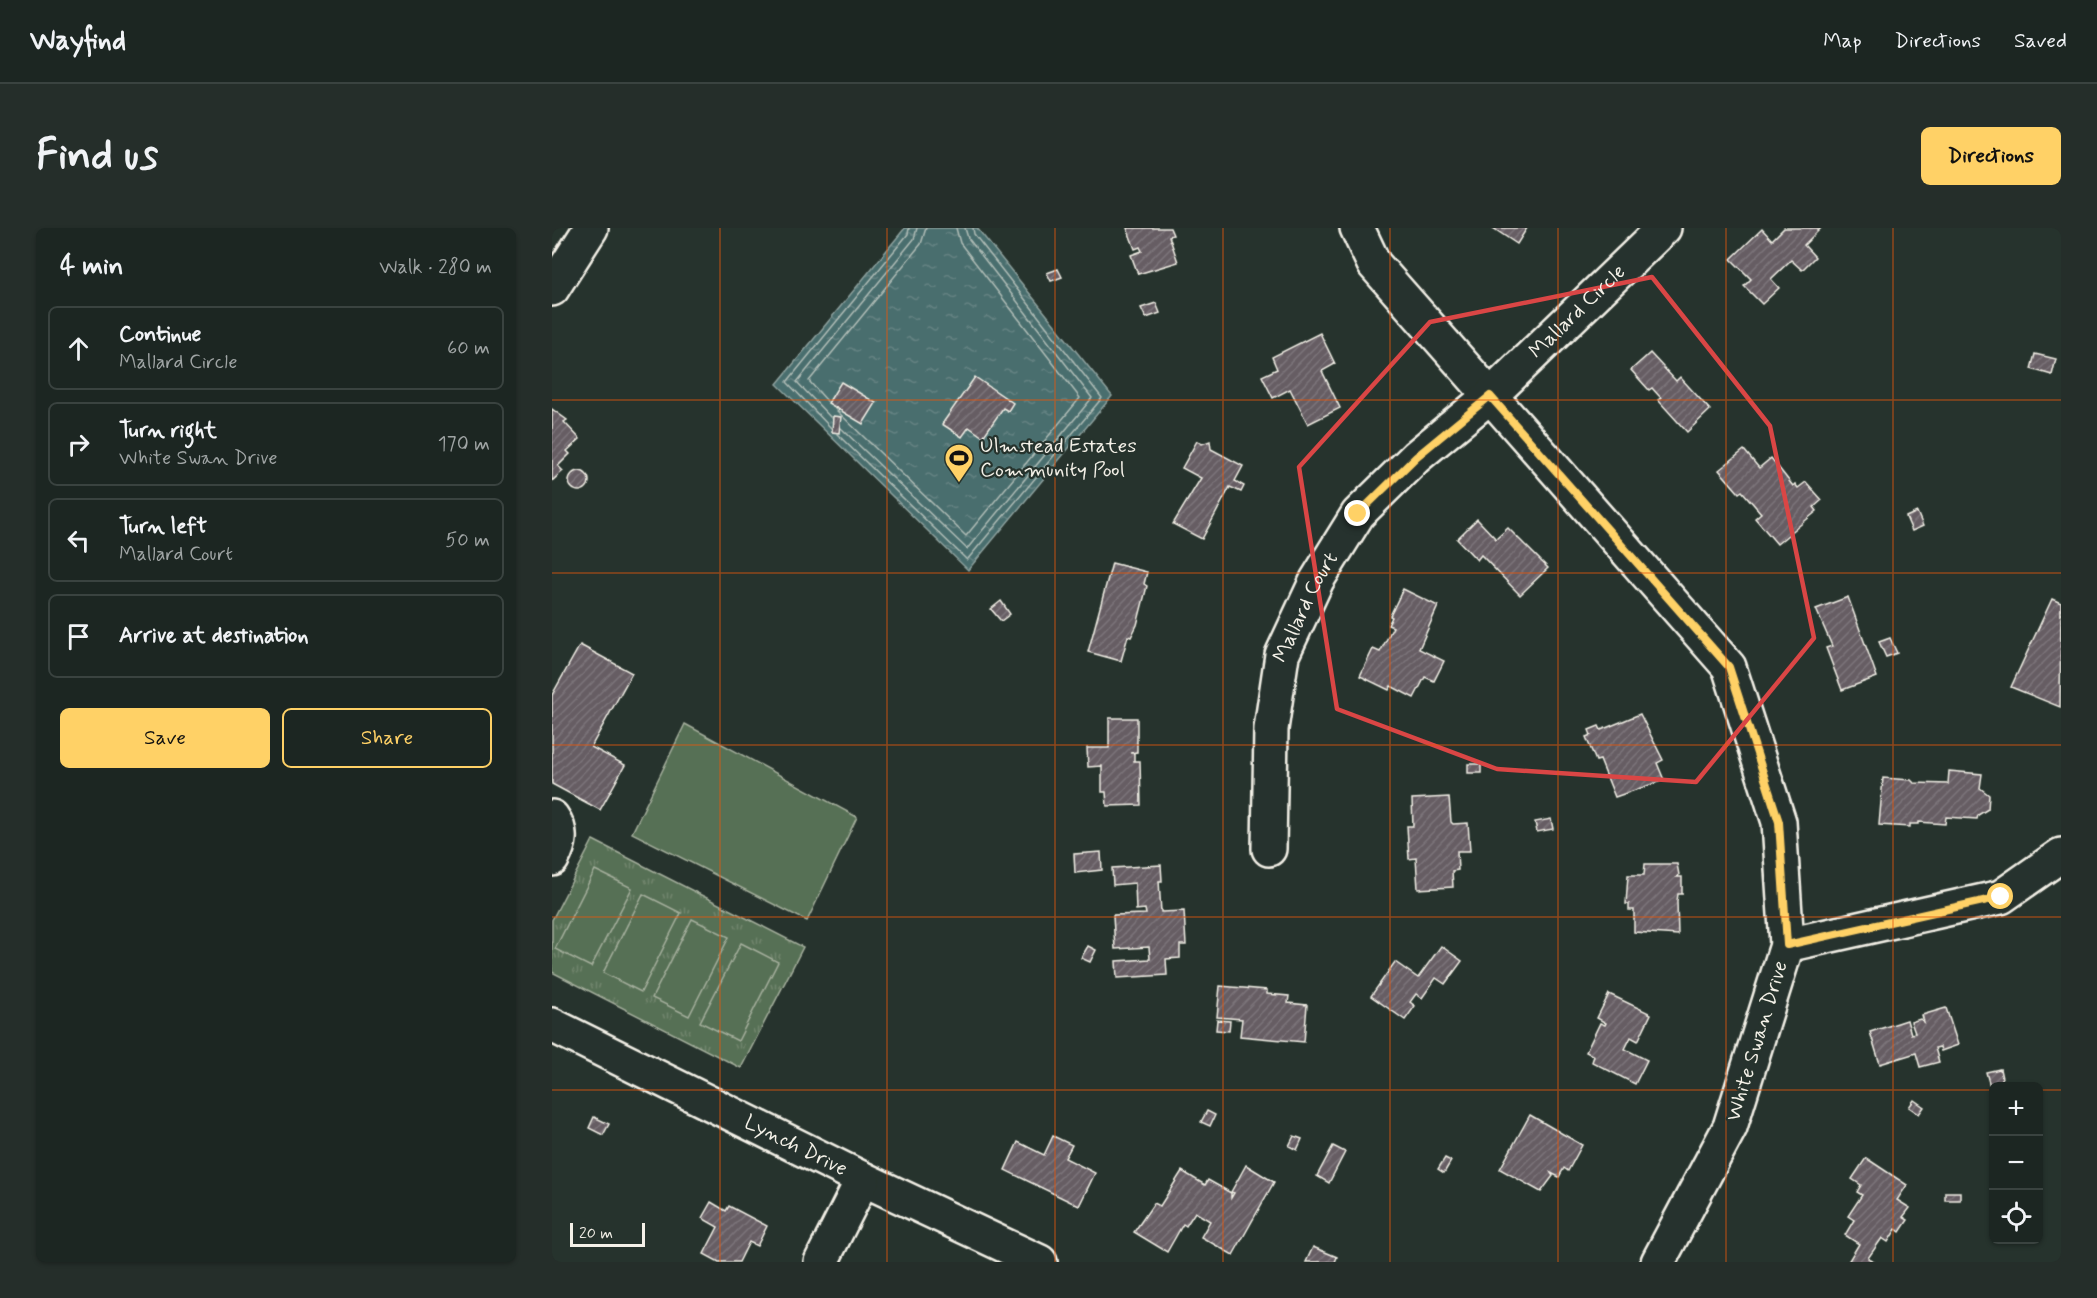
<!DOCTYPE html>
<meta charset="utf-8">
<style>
body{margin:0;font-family:Mynerve,sans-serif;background:#252e2a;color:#f1f3f6}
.controls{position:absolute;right:18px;bottom:18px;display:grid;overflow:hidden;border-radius:9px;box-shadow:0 2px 4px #0004}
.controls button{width:54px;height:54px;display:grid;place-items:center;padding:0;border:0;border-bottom:2px solid #3a4340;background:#1c2622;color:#f1f3f6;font:30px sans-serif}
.scale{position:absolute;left:18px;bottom:15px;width:75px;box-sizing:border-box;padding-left:6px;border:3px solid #f4f1e8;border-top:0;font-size:16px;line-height:21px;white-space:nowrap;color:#f4f1e8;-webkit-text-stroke:4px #26332d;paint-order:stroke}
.stop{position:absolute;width:18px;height:18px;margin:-14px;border:4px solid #ffd166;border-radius:50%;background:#fff}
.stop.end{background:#ffd166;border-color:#fff;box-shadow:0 2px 6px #0008}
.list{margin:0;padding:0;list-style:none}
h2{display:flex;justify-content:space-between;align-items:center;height:78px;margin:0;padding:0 24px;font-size:26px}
h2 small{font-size:20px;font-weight:400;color:#a0a5a5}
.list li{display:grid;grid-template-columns:39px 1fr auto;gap:18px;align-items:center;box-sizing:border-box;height:84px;margin:0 12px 12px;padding:0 12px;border:2px solid #3a4340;border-radius:9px}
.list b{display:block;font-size:22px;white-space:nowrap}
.list p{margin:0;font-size:20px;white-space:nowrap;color:#a0a5a5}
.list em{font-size:20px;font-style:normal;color:#a0a5a5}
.actions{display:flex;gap:12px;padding:18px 24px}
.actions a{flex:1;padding:14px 0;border:2px solid #ffd166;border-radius:9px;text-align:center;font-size:21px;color:#ffd166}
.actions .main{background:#ffd166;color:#111}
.icon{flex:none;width:33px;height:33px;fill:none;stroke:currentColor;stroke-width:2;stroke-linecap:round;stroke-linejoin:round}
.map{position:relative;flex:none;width:1509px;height:1034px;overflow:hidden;border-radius:9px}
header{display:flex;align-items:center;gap:36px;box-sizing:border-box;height:84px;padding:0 30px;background:#1c2622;border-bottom:2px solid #3a4340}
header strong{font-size:28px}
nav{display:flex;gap:33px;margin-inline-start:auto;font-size:21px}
.intro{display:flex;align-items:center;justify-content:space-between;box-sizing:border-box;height:144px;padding:0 36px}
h1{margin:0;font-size:42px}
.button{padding:15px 27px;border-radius:9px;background:#ffd166;color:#111;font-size:21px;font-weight:700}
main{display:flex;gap:36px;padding:0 36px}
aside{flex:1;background:#1c2622;border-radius:9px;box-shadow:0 2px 4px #0004}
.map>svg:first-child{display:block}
.park{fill:url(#park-tufts);stroke:#a6b09e;stroke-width:1.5}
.pitch{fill:#577055;stroke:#a6b09e;stroke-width:1.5}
.water{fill:url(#water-ripples);stroke:#8ea29f;stroke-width:1.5}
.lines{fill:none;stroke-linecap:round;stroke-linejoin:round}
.shore{stroke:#b0bdb7;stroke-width:1.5}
.building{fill:url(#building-hatch);stroke:#f4f1e8;stroke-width:1.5}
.minor-casing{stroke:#f4f1e8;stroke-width:38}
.minor{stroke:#26332d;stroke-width:33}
.route{stroke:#ffd166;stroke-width:8}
.marked{fill:none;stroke:#da4645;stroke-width:4.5;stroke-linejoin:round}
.grid{fill:none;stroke:#e8590c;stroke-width:1.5;stroke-opacity:0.55}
.labels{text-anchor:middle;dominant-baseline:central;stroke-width:4.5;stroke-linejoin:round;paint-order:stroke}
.street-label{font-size:21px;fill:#f4f1e8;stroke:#26332d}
.poi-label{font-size:21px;fill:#f4f1e8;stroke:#26332d;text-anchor:start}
</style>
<header>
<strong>Wayfind</strong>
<nav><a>Map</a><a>Directions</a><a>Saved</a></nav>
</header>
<div class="intro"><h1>Find us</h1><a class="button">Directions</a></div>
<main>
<aside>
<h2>4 min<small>Walk · 280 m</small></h2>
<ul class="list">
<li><svg class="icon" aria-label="ahead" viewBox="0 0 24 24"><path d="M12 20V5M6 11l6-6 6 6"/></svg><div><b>Continue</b><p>Mallard Circle</p></div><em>60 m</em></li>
<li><svg class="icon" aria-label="right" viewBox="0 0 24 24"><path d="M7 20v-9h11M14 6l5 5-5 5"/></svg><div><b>Turn right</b><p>White Swan Drive</p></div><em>170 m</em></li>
<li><svg class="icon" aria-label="left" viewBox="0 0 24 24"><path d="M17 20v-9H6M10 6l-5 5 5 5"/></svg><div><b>Turn left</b><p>Mallard Court</p></div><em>50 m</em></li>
<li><svg class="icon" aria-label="arrive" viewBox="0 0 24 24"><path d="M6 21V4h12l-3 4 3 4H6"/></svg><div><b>Arrive at destination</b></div></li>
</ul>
<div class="actions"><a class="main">Save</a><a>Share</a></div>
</aside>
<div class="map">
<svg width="1509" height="1034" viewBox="0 0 1509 1034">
<defs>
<pattern id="park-tufts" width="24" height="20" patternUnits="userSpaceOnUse" patternTransform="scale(1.5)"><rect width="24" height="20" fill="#577055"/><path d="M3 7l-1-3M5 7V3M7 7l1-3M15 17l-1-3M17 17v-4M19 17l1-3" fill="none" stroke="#70856d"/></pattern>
<pattern id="water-ripples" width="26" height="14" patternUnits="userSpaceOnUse" patternTransform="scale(1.5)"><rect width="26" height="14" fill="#4a6e6e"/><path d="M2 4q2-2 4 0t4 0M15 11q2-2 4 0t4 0" fill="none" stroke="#658383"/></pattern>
<pattern id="building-hatch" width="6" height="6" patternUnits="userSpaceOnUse" patternTransform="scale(1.5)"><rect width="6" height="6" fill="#665d64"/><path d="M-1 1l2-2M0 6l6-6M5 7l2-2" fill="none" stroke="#7c757a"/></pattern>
</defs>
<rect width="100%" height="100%" fill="#26332d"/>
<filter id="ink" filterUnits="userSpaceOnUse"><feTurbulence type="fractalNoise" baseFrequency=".0167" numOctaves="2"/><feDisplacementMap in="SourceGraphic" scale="12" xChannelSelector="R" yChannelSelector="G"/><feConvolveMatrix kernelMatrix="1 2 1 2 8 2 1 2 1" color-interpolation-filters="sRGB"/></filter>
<g filter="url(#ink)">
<path class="park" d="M41 612 251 719 189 840 0 744V692Z"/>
<g class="pitch">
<path d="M133 496 305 589 255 693 80 605Z"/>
<path d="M43 642 80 660 39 739 3 721Z"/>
<path d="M91 666 129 685 89 764 51 745Z"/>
<path d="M140 691 177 709 137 788 100 770Z"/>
<path d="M189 715 226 734 186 813 148 794Z"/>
</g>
<path class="water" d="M353 0H425L560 168 416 342 225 156Z"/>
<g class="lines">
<g class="shore">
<path d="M275 173 257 153 369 16 374 0"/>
<path d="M283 181 414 308 528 170 408 15 404 0"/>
<path d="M279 190 245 154 362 11 365 0"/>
<path d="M279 200 235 154 356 6 357 0"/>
<path d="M289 200 415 321 540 170 416 10 413 0"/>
<path d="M285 206 415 332 550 170 422 6 421 0"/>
</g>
</g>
<g class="building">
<path d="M575 0H618L621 7 617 8 626 34 586 46 579 27 590 23 588 19 583 21Z"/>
<path d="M941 0H975L965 16Z"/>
<path d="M1232 0H1269L1252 17 1263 29 1250 42 1239 32 1219 51 1227 60 1210 76 1192 58 1199 51 1179 31 1210 1 1220 12Z"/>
<path d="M506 41 510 49 499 53 495 45Z"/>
<path d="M604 75 608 85 594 90 589 80Z"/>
<path d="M768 105 783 136 770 143 788 180 756 196 738 161 721 170 710 148 725 141 720 129Z"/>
<path d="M1098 125 1124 153 1128 149 1158 182 1135 204 1106 172 1109 170 1100 160 1097 162 1079 142Z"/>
<path d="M1483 126 1504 131 1500 147 1479 141Z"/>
<path d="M423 149 461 175 456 183 451 180 431 209 417 199 410 209 390 196Z"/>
<path d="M289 154 324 175 311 196 276 175Z"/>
<path d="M0 181 15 192 12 194 28 211 15 223 18 226 6 238 11 243 0 253Z"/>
<path d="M281 188 289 189 287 205 280 204Z"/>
<path d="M645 213 650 216 658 213 659 221 691 238 683 253 692 258 689 264 678 259 650 311 621 296 649 250 630 240Z"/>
<path d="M1192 222 1207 240 1219 230 1241 258 1243 256 1246 260 1254 254 1270 272 1262 279 1265 283 1225 316 1203 290 1209 285 1190 263 1187 265 1167 242Z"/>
<circle cx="27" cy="253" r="10"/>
<path d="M1365 284 1371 298 1360 303 1354 289Z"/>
<path d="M925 291 944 311 956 300 996 340 968 367 929 327 925 332 905 311Z"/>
<path d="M560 335 595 344 592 356 595 358 585 397 579 409 576 408 569 433 536 424Z"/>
<path d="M851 361 886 378 867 421 892 433 882 453 873 449 862 470 839 458 837 462 808 448 821 421 828 424 841 399 836 397 840 389 838 388Z"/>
<path d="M1296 369 1325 449 1290 462 1274 420 1280 418 1264 381Z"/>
<path d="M1500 371 1509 375 1508 479 1459 459Z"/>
<path d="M449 373 458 386 449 393 439 381Z"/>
<path d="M1338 410 1345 425 1334 429 1327 414Z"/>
<path d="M28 417 80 445 39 519 73 537 48 582 0 556V467Z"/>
<path d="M1088 486 1111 532 1105 535 1112 552 1063 569 1048 532 1044 533 1034 509 1039 507 1037 502 1047 498 1049 502Z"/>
<path d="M557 490H585V524L578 525H582V533H588L589 577 555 578 554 564H550V538L536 539 535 520H557Z"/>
<rect x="916" y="536" width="13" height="9"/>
<path d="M1397 543 1430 546 1428 560 1437 567 1436 581 1426 587 1425 591 1394 589 1393 596 1367 594V596H1358V599L1327 597 1331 550 1359 552 1362 555 1396 556Z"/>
<path d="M897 569 899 594 901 596 916 595 918 623H905L906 642 900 643 901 659 866 661 864 630 857 631 855 598H861L860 571Z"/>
<path d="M999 591 1001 601 985 604 983 594Z"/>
<path d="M549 624 550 642 523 645 522 626Z"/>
<path d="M1093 636H1125L1127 647 1125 649H1130V666H1126L1125 673 1126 707 1082 704V682H1077V676H1074L1076 647H1092Z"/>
<path d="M609 637 610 653H607L609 684 632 683 634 717H628V730L614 731 615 747 565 750 564 733 598 731 597 719 563 721 561 687 594 686 593 681 584 682 583 655 561 657 560 640Z"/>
<path d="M536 718 544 722 538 734 529 730Z"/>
<path d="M889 718 910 733 893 756 884 750 870 770 864 766 858 774 863 778 853 792 819 768 843 734 866 750Z"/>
<path d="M668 758 715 762V766L737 768 736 775 755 777 752 814 688 808 690 791 665 789Z"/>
<path d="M1057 766 1099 786 1086 813 1079 809 1073 821 1095 832 1083 856 1040 834 1042 828 1034 824 1048 795 1053 797 1054 795 1045 790Z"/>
<path d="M1394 780 1406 817 1389 823 1388 819 1383 820 1387 834 1368 839 1364 825 1328 836 1318 804 1355 792 1359 806 1363 805 1359 794 1368 791 1372 794 1370 787Z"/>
<path d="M665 792 678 793 677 803 664 802Z"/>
<path d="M1448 841 1451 855 1438 858 1434 844Z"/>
<path d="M1362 872 1372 879 1367 886 1357 879Z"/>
<path d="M655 883 663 887 658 898 649 894Z"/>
<path d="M978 887 1030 917 1016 943 1012 940 1007 949 999 945 1001 948 989 964 948 941Z"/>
<path d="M42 889 57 896 51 907 37 900Z"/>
<path d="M501 908 520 917 513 930 543 945 527 978 453 942 466 914 492 927Z"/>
<path d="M742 908 750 911 745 922 737 918Z"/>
<path d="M781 918 793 924 777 955 765 948Z"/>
<path d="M893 930 899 933 892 945 886 941Z"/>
<path d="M1314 930 1355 957 1345 972 1358 980 1351 989 1356 992 1348 1004 1344 1001 1336 1014 1330 1010 1316 1030 1322 1034H1296L1307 1016 1293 1007 1302 992 1296 988 1310 967 1305 964 1309 957 1300 951Z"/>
<path d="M694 937 722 954 681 1027 649 1009 658 993 643 984 634 998 631 996 615 1024 582 1004 602 975 608 978 630 943 653 957 656 952 679 965V970L682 965 679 964Z"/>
<rect x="1393" y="964" width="15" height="8"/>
<path d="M159 974 174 983 177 978 215 998 205 1018 197 1014 187 1034H167L152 1026 166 999 150 990Z"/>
<path d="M761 1019 785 1029 783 1034H754Z"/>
</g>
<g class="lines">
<g class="minor-casing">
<g id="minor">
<path d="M805 0 822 36 1177 439 1227 594 1235 717 1178 899 1106 1034"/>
<path d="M0 61 39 0"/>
<path d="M0 589C11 604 8 616 0 631"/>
<path id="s1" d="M717 621 719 501 730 427 765 352 806 286 864 229 938 168 1112 0"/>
<path d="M1235 717 1449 669 1509 627"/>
<path id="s2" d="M0 797 311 951 488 1034"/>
<path d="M269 1034 311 951"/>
</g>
</g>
<use href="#minor" class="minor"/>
</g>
</g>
<g class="lines" filter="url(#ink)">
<path class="route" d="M806 286 864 229 938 168 1177 439 1227 594 1235 717 1449 669"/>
</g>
<path class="marked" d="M1100 49 1218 198 1262 410 1144 554 945 541 785 481 747 239 878 94Z"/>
<path class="grid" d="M168 0V1034M335 0V1034M503 0V1034M671 0V1034M838 0V1034M1006 0V1034M1174 0V1034M1341 0V1034M0 172H1509M0 345H1509M0 517H1509M0 689H1509M0 862H1442M1486 862H1509"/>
<defs>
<g id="stadium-pin" transform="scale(1.5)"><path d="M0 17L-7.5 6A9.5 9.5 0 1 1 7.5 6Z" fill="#ffd166" stroke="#26332d"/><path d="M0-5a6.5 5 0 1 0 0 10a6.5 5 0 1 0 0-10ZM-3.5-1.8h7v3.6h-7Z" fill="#111"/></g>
</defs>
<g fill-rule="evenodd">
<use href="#stadium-pin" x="407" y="230"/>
</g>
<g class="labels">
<g class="street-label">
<text stroke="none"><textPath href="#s1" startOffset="654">Mallard Circle</textPath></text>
<text stroke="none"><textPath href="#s1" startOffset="248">Mallard Court</textPath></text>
<text transform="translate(1205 813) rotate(-73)">White Swan Drive</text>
<text stroke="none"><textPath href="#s2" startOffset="272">Lynch Drive</textPath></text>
</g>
<g class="poi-label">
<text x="428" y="218">Ulmstead Estates<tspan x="428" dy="24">Community Pool</tspan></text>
</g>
</g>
</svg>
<div class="controls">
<button>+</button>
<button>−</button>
<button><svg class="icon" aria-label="locate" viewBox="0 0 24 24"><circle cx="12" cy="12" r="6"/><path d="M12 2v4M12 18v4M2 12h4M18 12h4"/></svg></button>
</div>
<div class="scale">20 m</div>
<div class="stop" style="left:1449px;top:669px"></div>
<div class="stop end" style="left:806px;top:286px"></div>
</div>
</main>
